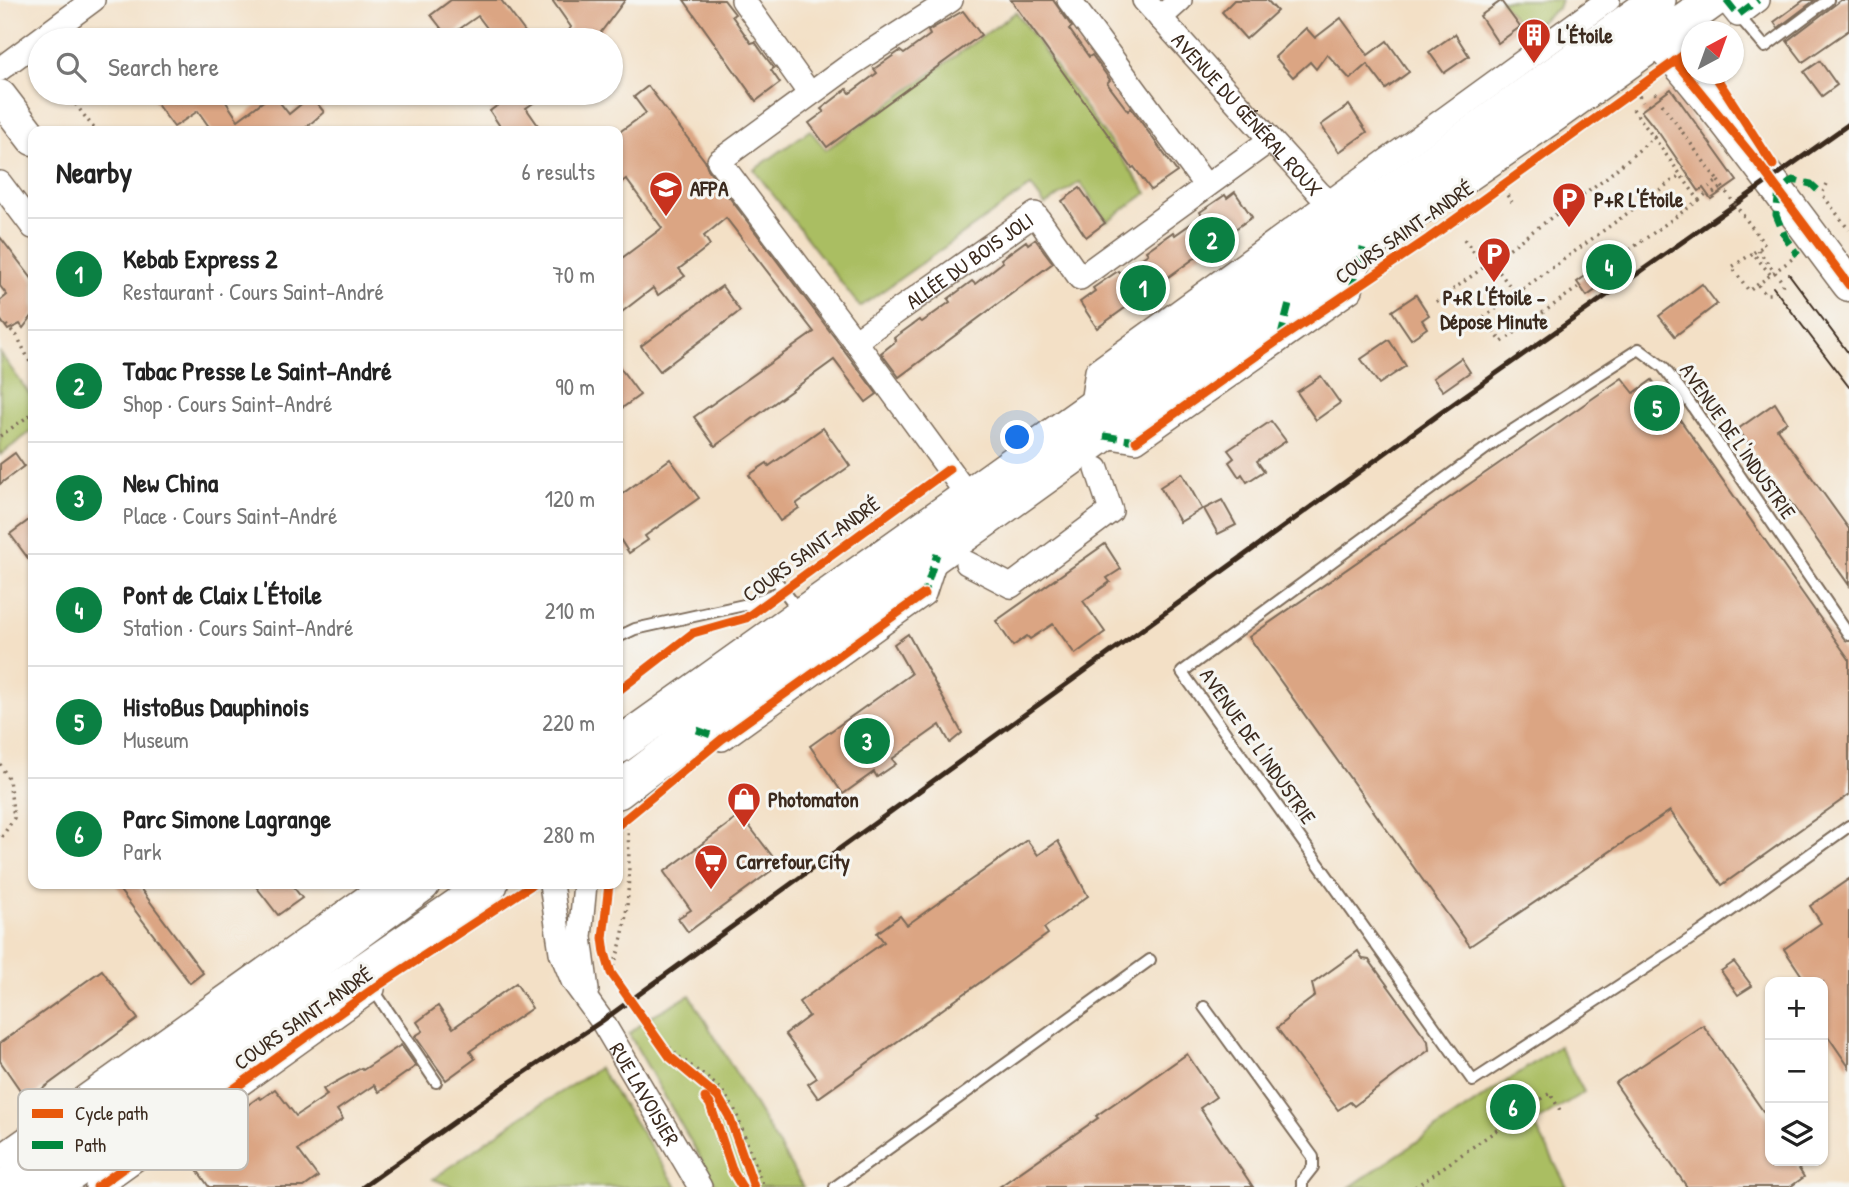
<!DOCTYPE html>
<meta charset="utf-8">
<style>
body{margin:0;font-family:"Patrick Hand",sans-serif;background:#f6f6f6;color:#222}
.controls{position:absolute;right:21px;bottom:21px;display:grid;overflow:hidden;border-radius:14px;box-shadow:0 2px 5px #0004}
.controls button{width:63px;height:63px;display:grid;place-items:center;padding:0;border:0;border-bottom:2px solid #e0e0e0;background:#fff;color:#222;font:35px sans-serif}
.compass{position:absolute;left:1681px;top:21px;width:63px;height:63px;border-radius:50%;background:#fff;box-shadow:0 2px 5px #0004;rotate:41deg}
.you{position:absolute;left:1018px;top:438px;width:24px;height:24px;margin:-18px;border:5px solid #fff;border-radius:50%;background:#1a73e8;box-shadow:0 0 0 10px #1a73e833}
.badge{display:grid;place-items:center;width:46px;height:46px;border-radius:50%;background:#0b8043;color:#fff;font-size:23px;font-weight:700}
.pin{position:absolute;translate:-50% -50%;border:4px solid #fff;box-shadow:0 2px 7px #0006}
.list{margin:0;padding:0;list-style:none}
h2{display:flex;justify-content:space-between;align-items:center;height:91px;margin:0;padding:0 28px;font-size:30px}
h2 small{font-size:23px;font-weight:400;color:#767676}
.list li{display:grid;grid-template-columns:46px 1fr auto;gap:21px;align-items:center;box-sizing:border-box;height:112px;padding:0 28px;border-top:2px solid #e0e0e0}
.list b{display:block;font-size:26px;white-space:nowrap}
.list p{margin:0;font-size:23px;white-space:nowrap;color:#767676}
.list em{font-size:23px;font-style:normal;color:#767676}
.icon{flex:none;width:38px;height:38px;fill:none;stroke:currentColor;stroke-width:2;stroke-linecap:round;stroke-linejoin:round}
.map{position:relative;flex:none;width:1849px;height:1187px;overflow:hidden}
.search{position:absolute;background:#fff;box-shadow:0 2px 5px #0004;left:28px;top:28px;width:595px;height:77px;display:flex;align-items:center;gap:18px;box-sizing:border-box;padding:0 24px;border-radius:38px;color:#767676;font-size:26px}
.panel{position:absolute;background:#fff;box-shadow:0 2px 5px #0004;left:28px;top:126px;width:595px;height:763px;border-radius:14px}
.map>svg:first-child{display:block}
.green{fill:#aabe62;stroke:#727440;stroke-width:2}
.building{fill:#dba583}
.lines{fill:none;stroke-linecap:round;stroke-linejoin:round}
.lane-casing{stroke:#7b6a59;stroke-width:14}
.street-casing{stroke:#7b6a59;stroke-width:26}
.secondary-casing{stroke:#7b6a59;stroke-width:35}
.primary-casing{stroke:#7b6a59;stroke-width:38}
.path{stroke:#7b6a59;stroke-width:3.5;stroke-dasharray:2 5;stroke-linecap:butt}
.lane{stroke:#fff;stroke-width:10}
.street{stroke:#fff;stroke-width:23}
.secondary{stroke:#fff;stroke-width:32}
.primary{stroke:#fff;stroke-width:35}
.tram{stroke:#3b2a1e;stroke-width:2}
.rail{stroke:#3b2a1e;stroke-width:5}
.path-bridge{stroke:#7b6a59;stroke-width:3.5;stroke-dasharray:2 5;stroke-linecap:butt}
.quiet{stroke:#00873e;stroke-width:7;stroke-dasharray:14 7;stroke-linecap:butt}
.cycleway-casing{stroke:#f6f6f2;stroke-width:13}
.cycleway{stroke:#e8590c;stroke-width:9}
.labels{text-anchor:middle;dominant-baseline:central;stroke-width:6;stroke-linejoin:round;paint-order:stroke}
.poi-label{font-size:21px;font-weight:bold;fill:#3b2a1e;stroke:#f6f6f2;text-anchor:start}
.street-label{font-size:21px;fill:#3b2a1e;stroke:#f6f6f2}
.key{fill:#f6f6f2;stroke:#beb9b2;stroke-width:2}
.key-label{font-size:19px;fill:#3b2a1e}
</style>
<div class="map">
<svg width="1849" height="1187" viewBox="0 0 1849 1187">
<rect width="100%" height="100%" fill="#f6f6f2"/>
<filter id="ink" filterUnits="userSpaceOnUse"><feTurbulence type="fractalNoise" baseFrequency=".0143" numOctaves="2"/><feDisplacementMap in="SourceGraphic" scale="14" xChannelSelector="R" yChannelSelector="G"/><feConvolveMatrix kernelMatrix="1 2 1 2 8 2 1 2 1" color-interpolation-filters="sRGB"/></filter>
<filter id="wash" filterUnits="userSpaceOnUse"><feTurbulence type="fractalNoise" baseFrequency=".00686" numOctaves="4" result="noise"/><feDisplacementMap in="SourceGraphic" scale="28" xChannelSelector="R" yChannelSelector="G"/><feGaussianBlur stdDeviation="1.57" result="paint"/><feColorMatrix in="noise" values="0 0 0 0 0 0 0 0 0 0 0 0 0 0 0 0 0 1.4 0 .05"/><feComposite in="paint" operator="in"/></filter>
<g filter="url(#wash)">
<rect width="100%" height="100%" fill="#f3e0c6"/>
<g class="green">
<path d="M1500 0H1561L1558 8 1525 32Z"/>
<path d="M1016 12 1147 193 1107 221 1080 182 1045 205 1031 186 860 307 754 170 810 130 826 150Z"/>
<path d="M0 353 33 399V430L0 455Z"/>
<path d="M690 995 803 1187H717L629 1034 651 1016Z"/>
<path d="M1559 1046 1584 1092 1534 1123 1567 1187H1350Z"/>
<path d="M599 1068 677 1187H453L433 1179 522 1116Z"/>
</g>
<g id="blocks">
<g class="building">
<path d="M451 0H501L531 40H496L478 16 448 37 431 15Z"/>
<path d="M552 0H625L595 40H578L568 32 571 27Z"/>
<path d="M684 0H724L735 14 732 16 751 43 755 42 764 55 774 68 771 70 780 83 756 101Z"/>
<path d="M1011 0H1053L1072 27 1069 29 1089 57 1092 55 1110 80 1107 83 1128 111 1131 108 1177 172 1151 190 1134 167 1132 168Z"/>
<path d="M1234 0H1267L1277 11 1246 39 1222 12Z"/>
<path d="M1804 0H1815L1778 28 1774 22Z"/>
<path d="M1841 0H1849V30L1803 62 1787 41Z"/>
<path d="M1501 1 1520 27 1498 43 1480 16Z"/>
<path d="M963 11 981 35 827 147 809 123 824 112 821 109 847 89 850 93 877 73 874 69 900 51 904 54 930 35 928 31Z"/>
<path d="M1341 18 1368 55 1387 41 1409 72 1386 89 1367 64 1350 79 1327 54 1316 69 1310 62 1293 77 1275 57 1306 28 1315 38Z"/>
<path d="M1455 34 1469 56 1444 73 1429 52Z"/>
<path d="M1820 61 1837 85 1822 96 1804 72Z"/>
<path d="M648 86 705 161 708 169 877 394 866 402 834 360 715 446 694 417 814 332 726 218 704 236 710 245 679 269 685 276 658 295 653 288 618 315V261L662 228 626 179 618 185V133L646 113 634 97Z"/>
<path d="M1671 89 1737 181 1711 199 1703 188 1699 191 1659 133 1641 111Z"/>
<path d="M161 93H220L238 120 273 94 289 114 311 96 324 112 302 131H212L198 111 174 127 153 99Z"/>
<path d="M514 93H548L526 108 542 131H503L490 111Z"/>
<path d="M1349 105 1367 132 1339 152 1321 125Z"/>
<path d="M1080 188 1105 223 1086 237 1062 201Z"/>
<path d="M1235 192 1252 217 1097 328 1080 302 1095 291 1093 288 1118 271 1120 273 1148 254 1146 251 1173 232 1175 235 1202 216 1200 212 1225 195 1227 198Z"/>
<path d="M0 237 33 280V315L23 328 20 324 8 330 0 319V301L7 295 0 286Z"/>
<path d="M1035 239 1053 263 899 377 881 353 896 341 894 338 919 320 922 322 950 302 948 299 972 281 975 284 1003 262 1001 259 1026 241 1028 244Z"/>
<path d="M1621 250 1632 264 1587 296 1577 282Z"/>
<path d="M1702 284 1717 304 1675 336 1659 316Z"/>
<path d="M722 286 740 311 660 371 641 346Z"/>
<path d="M1416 295 1429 315 1422 320 1427 328 1411 339 1392 311Z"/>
<path d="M1389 340 1406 366 1379 384 1361 359Z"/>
<path d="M1461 358 1470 372 1443 391 1433 378Z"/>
<path d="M618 365 640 395 618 411Z"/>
<path d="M1321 376 1340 403 1316 420 1297 392Z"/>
<path d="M1622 378 1634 393 1652 380 1849 659V795L1722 885 1670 811 1470 946 1249 637Z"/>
<path d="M1775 403 1787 422 1777 429 1849 529V585L1738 429Z"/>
<path d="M1271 421 1286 441 1257 461 1264 471 1247 482 1242 474 1239 477 1229 462 1234 458 1228 450Z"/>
<path d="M823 428 850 466 796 504 799 508 780 521 749 475 767 463 769 466Z"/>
<path d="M15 453 24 466 0 484V464Z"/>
<path d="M670 459 699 498 645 536 648 540 629 553 618 536V497Z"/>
<path d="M1182 473 1202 509 1180 522 1160 487Z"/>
<path d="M1222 500 1236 525 1218 534 1204 509Z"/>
<path d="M33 517V565L10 534Z"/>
<path d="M1105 544 1121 569 1107 578 1110 582 1083 601 1105 632 1075 654 1053 624 1030 639 1027 636 1013 646 996 621Z"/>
<path d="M908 634 962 733 950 743 940 725 892 759 896 764 877 777 874 772 843 794 810 746 911 674 894 644Z"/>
<path d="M741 815 779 865 688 932 678 918 691 910 664 872Z"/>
<path d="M1027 840 1038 855 1058 841 1088 896 1044 928 1048 934 818 1098 808 1084 817 1078 785 1034 809 1016 799 1002 884 942 877 933 900 916 907 925Z"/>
<path d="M1849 879V1067L1823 1029V982H1806L1784 949 1821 923 1810 906Z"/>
<path d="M115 884H137L203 973 190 983Z"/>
<path d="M254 884H291L302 898 278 915Z"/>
<path d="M1358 951 1363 959 1369 960 1428 1041 1429 1050 1354 1106 1350 1102 1338 1110 1277 1028 1287 1020V1017L1315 996 1312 984Z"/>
<path d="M1734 962 1752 986 1738 995 1721 971Z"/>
<path d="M102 970 138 1019 27 1100 0 1061V1043Z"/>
<path d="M516 983 532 1008 470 1051 475 1059 446 1080 415 1036 423 1031 417 1022 438 1006 453 1028Z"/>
<path d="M1703 1025 1770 1121V1161H1794L1804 1177 1790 1187H1687L1615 1083Z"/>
<path d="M401 1045 416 1066 379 1092 374 1085 337 1110 343 1119 298 1150 318 1177 304 1187H209L184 1151 259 1097 261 1099 275 1089 296 1116 327 1095 323 1089 361 1068 363 1070Z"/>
<path d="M1187 1054 1216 1097 1200 1108 1253 1187H999L1098 1118 1096 1116 1125 1096 1126 1097Z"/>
</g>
</g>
</g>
<g filter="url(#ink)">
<use href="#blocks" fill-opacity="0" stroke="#7b6a59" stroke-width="2"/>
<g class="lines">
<g class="lane-casing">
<g id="lane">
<path d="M1738 15 1765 47 1828 0"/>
<path d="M778 583 799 611"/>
<path d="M1849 635 1683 393 1663 367 1639 349 1496 441 1182 672 1473 1081 1701 932 1849 826"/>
<path d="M618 637 635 629 753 603 783 590"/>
<path d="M373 989 436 1082"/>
<path d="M1204 1007 1313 1157V1167L1302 1181V1187"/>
<path d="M835 1187 1150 960"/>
</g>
</g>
<g class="street-casing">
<g id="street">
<path d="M743 0 810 94"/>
<path d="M951 0 853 63 719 161 855 341 969 497"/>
<path d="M1069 0 1206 186"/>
<path id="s1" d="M1144 0 1318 192 1329 202 1341 208"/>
<path d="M1726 0 1738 15 1758 0"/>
<path d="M1160 18 1180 0"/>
<path d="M0 69 93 0"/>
<path d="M0 183 33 227"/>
<path id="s2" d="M855 341 1035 214 1080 278 1270 140"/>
<path d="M1091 409 1097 371 1608 0"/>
<path d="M1104 436 1136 441 1351 290 1363 248"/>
<path d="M967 563 1011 586 1111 511 1097 469"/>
<path d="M697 730 722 739 924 594 937 554"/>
<path id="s3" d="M551 884 561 952 573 981 602 1021 700 1187"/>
<path d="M585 884 580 937 587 990"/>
<path d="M0 1157 384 884"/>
<path d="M97 1187 373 989 361 971"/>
</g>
</g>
<g class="secondary-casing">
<g id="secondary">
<path d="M1637 28C1672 50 1696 85 1722 117 1765 172 1807 229 1849 285"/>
<path d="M0 96 33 139"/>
</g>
</g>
<g class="primary-casing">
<g id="primary">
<path d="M618 746 1091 409 1658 0"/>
<path d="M618 791 731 705 937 554 1422 205 1551 116 1713 0"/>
<path d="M5 1187 264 1001 422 884"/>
<path d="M51 1187 490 884"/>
</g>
</g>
<g class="path">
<path d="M1635 90 1643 102"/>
<path d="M67 93 96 131"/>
<path d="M1655 93 1658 98"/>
<path d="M1662 104 1718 181 1709 187"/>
<path d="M1633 109 1699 200 1707 193"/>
<path d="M1499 184 1512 202"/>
<path d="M1827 184 1822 194 1849 230"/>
<path d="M1713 193 1723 187"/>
<path d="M1464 239 1484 265"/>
<path d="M1758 250 1783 283 1782 287"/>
<path d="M1624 254 1699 200"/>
<path d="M1491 261 1515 293"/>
<path d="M1770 274 1753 253 1732 267 1749 291 1796 256"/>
<path d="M1758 285 1765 294H1772"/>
<path d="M1436 302 1607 177 1659 133"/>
<path d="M0 323H4L17 336 33 368"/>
<path d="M1489 326 1502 342 1580 286"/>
<path d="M1461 334 1680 175"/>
<path d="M0 436 33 413"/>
<path d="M871 512 883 526"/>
<path d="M0 764 9 780 14 818 0 840"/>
<path d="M611 973C630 926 630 878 628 828"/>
<path d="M645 1022 678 1056 720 1088 734 1108 764 1187"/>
<path d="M1415 1187 1550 1093 1561 1112"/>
</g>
<use href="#lane" class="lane"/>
<use href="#street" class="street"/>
<use href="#secondary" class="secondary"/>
<use href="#primary" class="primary"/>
<g class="tram">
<path d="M1789 274 1849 354"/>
<path d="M1773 287 1849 387"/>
</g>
<path class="rail" d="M363 1187 503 1087 602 1021 1439 414 1849 124"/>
<path class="path-bridge" d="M1718 181 1765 245 1753 253"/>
<g class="quiet">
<path d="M1726 0 1738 15 1758 0"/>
<path d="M1787 185 1793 180 1811 184 1822 194"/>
<path d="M1779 191 1776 215 1786 239 1798 255"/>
<path d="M1351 291 1363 248"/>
<path d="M1280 339 1290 300"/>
<path d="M1104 436 1136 441 1141 437"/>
<path d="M919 598 924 594 937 554"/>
<path d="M697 730 722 739 725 737"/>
<path d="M361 971 373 989 368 993"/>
</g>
<g class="cycleway-casing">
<g id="cycleway">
<path d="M1675 61 1758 163 1849 285"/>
<path d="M1714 74 1773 165"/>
<path d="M1136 441 1280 339 1428 239 1692 49"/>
<path d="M618 691 693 633 746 618 949 469"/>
<path d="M618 825 722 739 924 594"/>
<path d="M609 884 603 938 605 953 611 973 670 1057 718 1097 729 1116 754 1187"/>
<path d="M705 1098 710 1104 733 1172 742 1187"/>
<path d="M97 1187 373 989 533 884"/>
</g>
</g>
<use href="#cycleway" class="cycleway"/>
</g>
</g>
<defs>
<g id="building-pin" transform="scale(1.75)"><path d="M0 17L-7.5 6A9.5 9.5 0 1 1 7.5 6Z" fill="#c8321e" stroke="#f6f6f2"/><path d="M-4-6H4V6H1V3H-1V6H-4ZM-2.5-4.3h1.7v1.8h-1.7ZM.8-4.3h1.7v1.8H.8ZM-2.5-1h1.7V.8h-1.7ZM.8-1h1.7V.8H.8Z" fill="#fff"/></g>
<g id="university-pin" transform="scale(1.75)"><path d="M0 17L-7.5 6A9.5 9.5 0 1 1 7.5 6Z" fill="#c8321e" stroke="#f6f6f2"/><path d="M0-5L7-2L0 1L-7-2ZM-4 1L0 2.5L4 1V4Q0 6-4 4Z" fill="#fff"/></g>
<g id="parking-pin" transform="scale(1.75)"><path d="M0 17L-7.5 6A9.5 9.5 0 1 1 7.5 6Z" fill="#c8321e" stroke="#f6f6f2"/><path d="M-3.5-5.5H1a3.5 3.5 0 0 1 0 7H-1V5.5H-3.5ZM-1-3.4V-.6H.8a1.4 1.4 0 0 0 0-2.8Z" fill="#fff"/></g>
<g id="shop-pin" transform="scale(1.75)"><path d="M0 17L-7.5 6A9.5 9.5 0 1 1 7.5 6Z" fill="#c8321e" stroke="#f6f6f2"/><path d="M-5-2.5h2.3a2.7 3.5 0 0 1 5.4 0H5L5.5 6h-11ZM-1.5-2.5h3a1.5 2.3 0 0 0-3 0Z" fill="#fff"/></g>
<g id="supermarket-pin" transform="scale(1.75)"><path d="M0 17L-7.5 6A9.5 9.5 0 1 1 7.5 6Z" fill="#c8321e" stroke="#f6f6f2"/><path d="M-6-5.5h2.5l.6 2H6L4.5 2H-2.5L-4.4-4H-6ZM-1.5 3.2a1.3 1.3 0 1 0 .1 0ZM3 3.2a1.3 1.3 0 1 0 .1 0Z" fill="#fff"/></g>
</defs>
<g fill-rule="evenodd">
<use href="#building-pin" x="1534" y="35"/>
<use href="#university-pin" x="666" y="188"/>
<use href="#parking-pin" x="1569" y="199"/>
<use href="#parking-pin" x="1494" y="254"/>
<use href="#shop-pin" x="744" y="799"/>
<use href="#supermarket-pin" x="711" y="861"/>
</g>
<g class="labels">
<g class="poi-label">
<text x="1558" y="35">L'Étoile</text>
<text x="690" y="188">AFPA</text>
<text x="1594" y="199">P+R L'Étoile</text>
<text x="1494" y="297" text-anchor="middle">P+R L'Étoile -<tspan x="1494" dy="24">Dépose Minute</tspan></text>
<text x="768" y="799">Photomaton</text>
<text x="736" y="861">Carrefour City</text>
</g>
<g class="street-label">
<text stroke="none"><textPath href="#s1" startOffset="154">AVENUE DU GÉNÉRAL ROUX</textPath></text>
<text transform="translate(1404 232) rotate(-35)">COURS SAINT-ANDRÉ</text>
<text stroke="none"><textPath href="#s2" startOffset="140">ALLÉE DU BOIS JOLI</textPath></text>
<text transform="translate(1738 441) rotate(55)">AVENUE DE L'INDUSTRIE</text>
<text transform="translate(811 549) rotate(-36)">COURS SAINT-ANDRÉ</text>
<text transform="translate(1258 746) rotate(55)">AVENUE DE L'INDUSTRIE</text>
<text transform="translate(303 1018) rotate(-35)">COURS SAINT-ANDRÉ</text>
<text stroke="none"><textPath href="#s3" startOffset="234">RUE LAVOISIER</textPath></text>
</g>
</g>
<rect x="18" y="1089" width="230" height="81" rx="10" class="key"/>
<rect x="32" y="1109" width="31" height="9" fill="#e8590c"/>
<rect x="32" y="1141" width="31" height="8" fill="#00873e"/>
<g class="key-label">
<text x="75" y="1120">Cycle path</text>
<text x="75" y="1152">Path</text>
</g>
</svg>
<div class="controls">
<button>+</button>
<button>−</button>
<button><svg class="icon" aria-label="layers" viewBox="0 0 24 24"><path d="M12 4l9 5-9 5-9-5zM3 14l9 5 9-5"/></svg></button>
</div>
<svg class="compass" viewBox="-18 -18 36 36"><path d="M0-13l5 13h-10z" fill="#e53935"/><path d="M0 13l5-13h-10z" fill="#767676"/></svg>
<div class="you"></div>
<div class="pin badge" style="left:1143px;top:288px">1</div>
<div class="pin badge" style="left:1212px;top:240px">2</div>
<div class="pin badge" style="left:867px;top:741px">3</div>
<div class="pin badge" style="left:1609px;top:267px">4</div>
<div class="pin badge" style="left:1657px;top:408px">5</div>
<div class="pin badge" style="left:1513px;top:1107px">6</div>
<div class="search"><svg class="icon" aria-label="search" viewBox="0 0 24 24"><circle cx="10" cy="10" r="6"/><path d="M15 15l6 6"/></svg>Search here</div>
<section class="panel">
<h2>Nearby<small>6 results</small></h2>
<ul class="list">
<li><span class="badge">1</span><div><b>Kebab Express 2</b><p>Restaurant · Cours Saint-André</p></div><em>70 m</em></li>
<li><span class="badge">2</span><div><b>Tabac Presse Le Saint-André</b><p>Shop · Cours Saint-André</p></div><em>90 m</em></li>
<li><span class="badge">3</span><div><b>New China</b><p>Place · Cours Saint-André</p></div><em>120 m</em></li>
<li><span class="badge">4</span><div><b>Pont de Claix L'Étoile</b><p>Station · Cours Saint-André</p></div><em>210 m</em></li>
<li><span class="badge">5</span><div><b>HistoBus Dauphinois</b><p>Museum</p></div><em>220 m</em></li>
<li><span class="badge">6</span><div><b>Parc Simone Lagrange</b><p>Park</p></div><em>280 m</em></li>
</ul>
</section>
</div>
